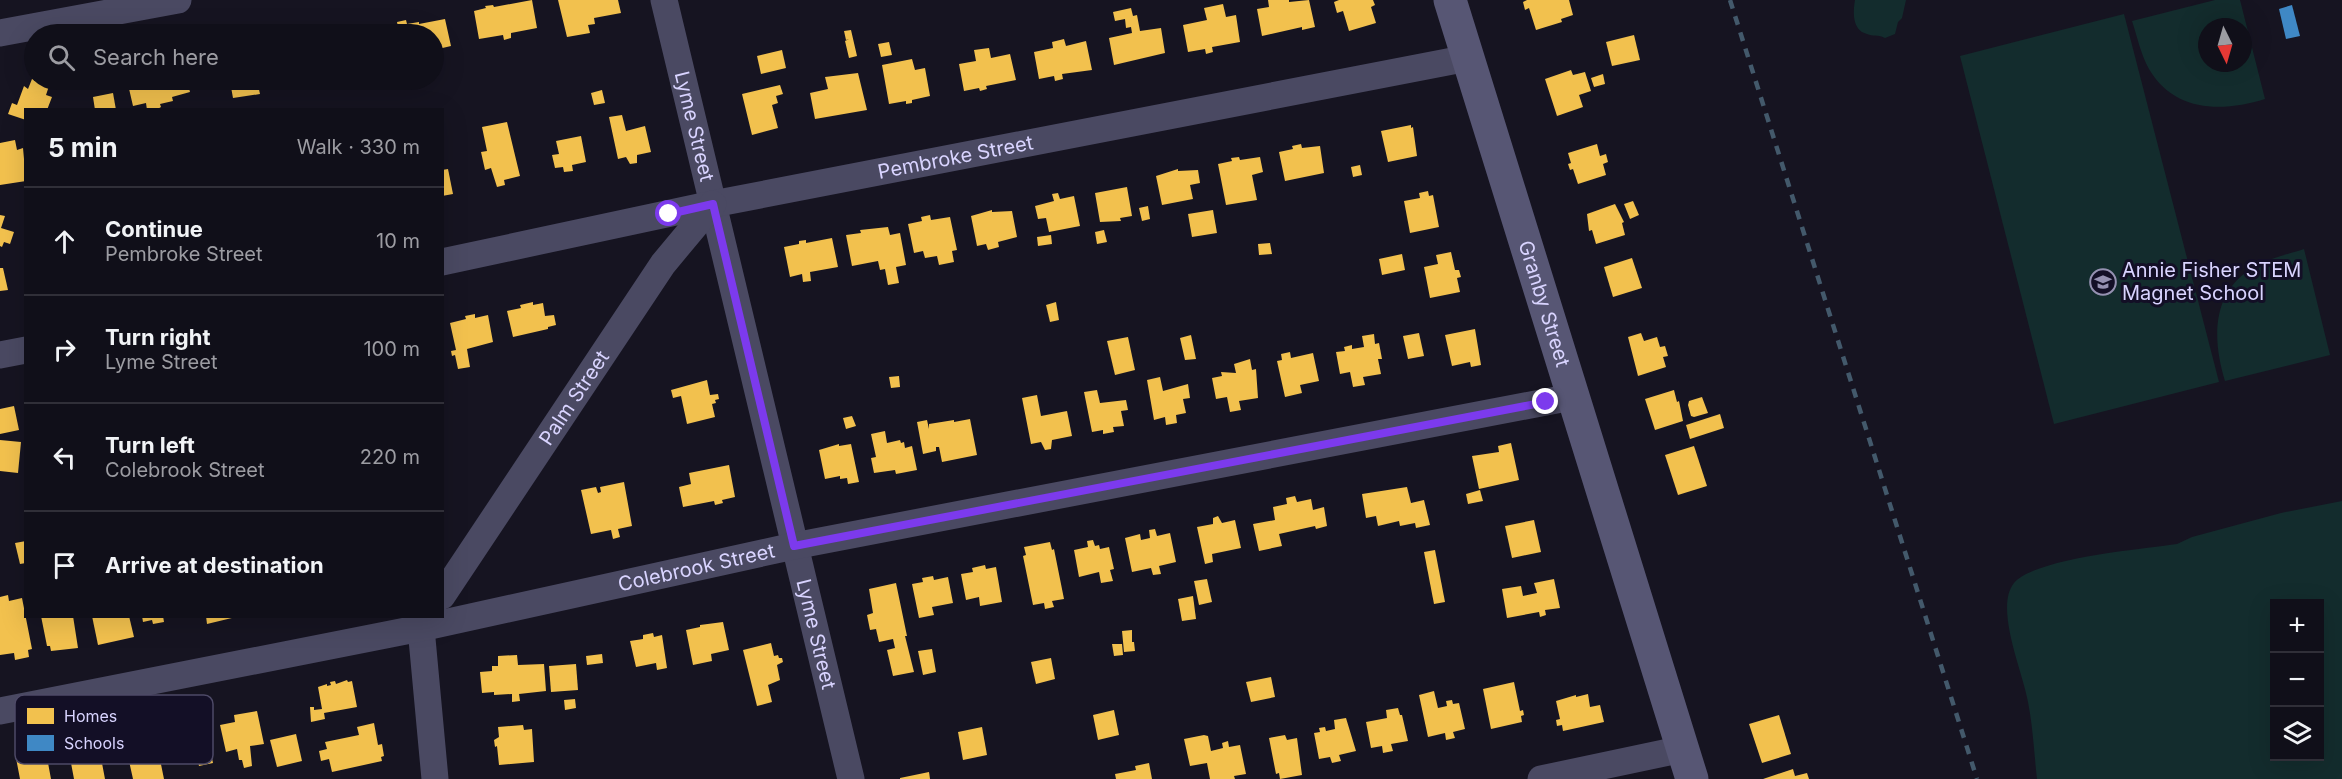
<!DOCTYPE html>
<meta charset="utf-8">
<style>
body{margin:0;font-family:Inter,sans-serif;background:#1e1d26;color:#f1f3f6}
.controls{position:absolute;right:18px;bottom:18px;display:grid;overflow:hidden;border-radius:0px;box-shadow:0 6px 24px #0002}
.controls button{width:54px;height:54px;display:grid;place-items:center;padding:0;border:0;border-bottom:2px solid #302f38;background:#100f19;color:#f1f3f6;font:30px sans-serif}
.compass{position:absolute;left:2198px;top:18px;width:54px;height:54px;border-radius:50%;background:#100f19;box-shadow:0 6px 24px #0002;rotate:175deg}
.stop{position:absolute;width:18px;height:18px;margin:-14px;border:4px solid #7c3aed;border-radius:50%;background:#fff}
.stop.end{background:#7c3aed;border-color:#fff;box-shadow:0 2px 6px #0008}
.list{margin:0;padding:0;list-style:none}
h2{display:flex;justify-content:space-between;align-items:center;height:78px;margin:0;padding:0 24px;font-size:26px}
h2 small{font-size:20px;font-weight:400;color:#9c9ca2}
.list li{display:grid;grid-template-columns:39px 1fr auto;gap:18px;align-items:center;box-sizing:border-box;height:108px;padding:0 24px;border-top:2px solid #302f38}
.list b{display:block;font-size:22px;white-space:nowrap}
.list p{margin:0;font-size:20px;white-space:nowrap;color:#9c9ca2}
.list em{font-size:20px;font-style:normal;color:#9c9ca2}
.icon{flex:none;width:33px;height:33px;fill:none;stroke:currentColor;stroke-width:2;stroke-linecap:round;stroke-linejoin:round}
.map{position:relative;flex:none;width:2342px;height:779px;overflow:hidden}
.search{position:absolute;background:#100f19;box-shadow:0 6px 24px #0002;left:24px;top:24px;width:420px;height:66px;display:flex;align-items:center;gap:15px;box-sizing:border-box;padding:0 21px;border-radius:33px;color:#9c9ca2;font-size:22px}
.panel{position:absolute;background:#100f19;box-shadow:0 6px 24px #0002;left:24px;top:108px;width:420px;height:510px;border-radius:0px}
.map>svg:first-child{display:block}
.green{fill:#132c2d;fill-rule:evenodd}
.homes{fill:#f2c14e}
.schools{fill:#3f88c5}
.lines{fill:none;stroke-linecap:round;stroke-linejoin:round}
.minor{stroke:#4a4962;stroke-width:27}
.secondary{stroke:#575674;stroke-width:33}
.rail{stroke:#43596b;stroke-width:4.5;stroke-dasharray:9 8;stroke-linecap:butt}
.route{stroke:#7c3aed;stroke-width:8}
.labels{text-anchor:middle;dominant-baseline:central;stroke-width:6;stroke-linejoin:round;paint-order:stroke}
.street-label{font-size:20px;fill:#d9d4ff;stroke:#130f26}
.poi-label{font-size:20px;fill:#d9d4ff;stroke:#130f26;text-anchor:start}
.key{fill:#130f26;stroke:#4e4a67;stroke-width:1.5}
.key-label{font-size:16px;fill:#d9d4ff}
</style>
<div class="map">
<svg width="2342" height="779" viewBox="0 0 2342 779">
<rect width="100%" height="100%" fill="#161421"/>
<g class="green">
<path d="M1855 0H1906L1902 18 1898 22 1895 34 1885 38C1877 34 1873 37 1867 34 1852 30 1853 12 1855 0Z"/>
<path d="M2215 0H2240L2265 99C2223 112 2175 113 2149 69 2141 55 2137 36 2132 21ZM2207 27H2243V63H2207Z"/>
<path d="M2124 14 2219 382 2054 424 1960 56Z"/>
<path d="M2304 249 2330 355 2225 381C2212 339 2211 290 2256 266 2270 258 2289 254 2304 249Z"/>
<path d="M2342 501V779H2037C2034 753 2033 727 2028 702 2023 672 1994 608 2014 583 2035 558 2143 549 2177 544L2192 537 2281 513ZM2274 604H2320V756H2274Z"/>
</g>
<g class="homes">
<path d="M532 0 537 28 511 33V38L504 40 503 35 479 39 474 11 486 8 485 6 493 5 494 7Z"/>
<path d="M558 0H618L621 13 594 18 595 24 588 25 590 33 567 37Z"/>
<path d="M1268 0H1289V2L1309 0 1315 27 1302 30V27L1262 36 1257 9 1269 7Z"/>
<path d="M1339 0H1373L1375 5 1371 7 1376 23 1349 31 1343 11 1337 13 1334 2Z"/>
<path d="M1527 0H1569L1573 15 1561 19 1562 22 1536 30 1529 8 1525 10 1523 2Z"/>
<path d="M1223 4 1226 17 1236 15 1240 42 1212 47 1213 52 1206 54 1205 49 1188 52 1183 25 1207 20 1204 8Z"/>
<path d="M1131 8 1133 16 1137 15 1140 31 1161 28 1165 53 1114 65 1109 38 1132 33 1131 27 1126 28 1125 19 1115 21 1113 12Z"/>
<path d="M445 19 451 46 434 50V34H388L387 29 398 27 397 22 406 20 407 24 419 22V24Z"/>
<path d="M851 30 857 56 849 58 845 41 849 39 846 40 844 31Z"/>
<path d="M1634 35 1640 60 1612 66 1606 42Z"/>
<path d="M1064 39 1066 46 1086 41 1092 70 1062 74 1063 79 1055 81 1054 76 1039 79 1034 52 1053 48 1052 42Z"/>
<path d="M889 42 892 55 881 57 878 44Z"/>
<path d="M989 48 991 58 1010 54 1016 80 986 86 987 89 980 91 979 88 964 91 959 64 976 61 974 50Z"/>
<path d="M782 50 786 68 761 74 757 56Z"/>
<path d="M912 59 915 70 925 68 930 96 912 100V103L906 104V101L889 104 882 65Z"/>
<path d="M1571 70 1573 75 1585 72 1591 91 1579 95 1583 107 1557 116 1545 79Z"/>
<path d="M858 73 867 110 815 119 810 93 828 89 825 77Z"/>
<path d="M1603 74 1605 84 1594 87 1591 78Z"/>
<path d="M32 79 49 86 46 95 52 97 47 110H26V120L8 114 12 103 17 105 24 86 28 89Z"/>
<path d="M127 80H187L190 92 172 97 173 101 160 104 161 107 156 110H147L146 103 133 106Z"/>
<path d="M217 80H257L260 94 233 98 231 87 219 89Z"/>
<path d="M780 85 783 94 776 96 778 103 772 105 778 128 752 135 742 94Z"/>
<path d="M602 90 605 103 594 105 591 93Z"/>
<path d="M113 93 116 110H95L93 97Z"/>
<path d="M622 115 626 131 645 126 651 152 637 155V163L630 164 626 157 618 159 609 117Z"/>
<path d="M507 122 520 176 504 180 505 185 497 187 491 168 485 170 481 152 487 151 482 127Z"/>
<path d="M1411 125V128L1413 127 1417 156 1388 162 1381 131Z"/>
<path d="M581 136 586 162 572 165 573 171 564 172 563 167 555 168 552 155 559 154 556 141Z"/>
<path d="M15 140 17 150 23 148 26 181 0 185V143Z"/>
<path d="M1301 144 1302 148 1320 146 1324 173 1285 181 1279 152 1293 149 1292 146Z"/>
<path d="M1597 144 1600 156 1606 154 1608 162 1603 164 1606 175 1578 184 1573 169 1570 170 1568 164 1571 163 1568 153Z"/>
<path d="M1239 157 1240 160 1260 157 1263 172 1252 175 1257 200 1226 205 1218 164 1232 161 1231 158Z"/>
<path d="M1360 165 1362 175 1353 177 1351 167Z"/>
<path d="M448 169 453 194 442 196V170Z"/>
<path d="M1178 169V171L1198 170 1200 183 1190 185 1193 199 1162 205 1156 176Z"/>
<path d="M1127 187 1132 216 1120 218 1121 221 1100 222 1095 193Z"/>
<path d="M1428 191 1429 196 1433 195 1439 227 1410 233 1404 201 1420 198 1419 193Z"/>
<path d="M1058 193 1060 199 1074 196 1080 226 1049 232 1046 218 1038 219 1035 206 1054 201 1052 194Z"/>
<path d="M1633 201 1639 215 1630 219 1624 204Z"/>
<path d="M1615 204 1624 222 1622 223 1625 235 1596 244 1592 230 1589 231 1587 214Z"/>
<path d="M1148 206 1150 219 1142 221 1139 208Z"/>
<path d="M992 210V212L1012 211 1017 237 998 242 999 247 988 250 986 244 977 246 971 216Z"/>
<path d="M1213 210 1217 233 1192 237 1188 214Z"/>
<path d="M0 215 5 216 1 228 14 232 10 244 4 242 2 247 0 246Z"/>
<path d="M930 215 931 220 950 217 957 250 952 251 954 262 939 265 937 256 925 258 923 251 914 253 908 224 922 221 921 217Z"/>
<path d="M888 227 890 235 900 233 906 265 896 267 899 283 888 285 885 269 880 270 878 261 852 266 846 235 861 233 860 230Z"/>
<path d="M1104 230 1107 242 1097 244 1095 232Z"/>
<path d="M1051 235 1052 244 1038 246 1037 237Z"/>
<path d="M832 238 838 267 810 272 811 281 803 282 802 274 790 277 784 247 799 244V241L806 240V243Z"/>
<path d="M1270 243 1272 254 1259 255 1258 244Z"/>
<path d="M1451 252 1455 270H1459L1461 277 1457 278 1460 292 1430 298 1424 267 1438 264 1436 255Z"/>
<path d="M1402 254 1405 270 1382 275 1379 259Z"/>
<path d="M1632 258 1642 288 1613 297 1604 267Z"/>
<path d="M0 268H3L8 290 0 291Z"/>
<path d="M533 302V305L543 303 545 316 554 315 556 325 548 327V329L513 337 507 311 521 308 520 305Z"/>
<path d="M1056 302 1059 320 1050 322 1046 305Z"/>
<path d="M475 314V318L488 315 493 342 467 349 470 367 458 369 455 355 452 356 451 351 456 350 450 323 466 319 465 316Z"/>
<path d="M1475 329 1481 365 1471 367 1470 362 1452 366 1445 335Z"/>
<path d="M1419 333 1424 356 1408 359 1403 336Z"/>
<path d="M1641 333 1644 341 1657 337 1660 347 1665 346 1668 356 1663 357 1666 367 1638 376 1628 337Z"/>
<path d="M1374 334 1375 344 1379 343 1382 359H1378L1381 374 1363 377 1365 385 1353 387 1350 372 1340 374 1336 352 1345 351 1344 347 1352 345V349L1364 347 1362 336Z"/>
<path d="M1191 335 1196 359 1185 360 1180 338Z"/>
<path d="M1128 337 1135 370 1115 375 1107 341Z"/>
<path d="M1290 352 1291 358 1313 353 1319 381 1300 385 1302 393 1285 397 1277 361 1282 360 1281 354Z"/>
<path d="M1250 359 1252 370 1256 369 1258 398 1239 401 1241 410 1230 412 1227 397 1216 399 1212 378 1222 376 1221 372 1236 373 1234 364Z"/>
<path d="M899 376 900 387 891 388 889 377Z"/>
<path d="M1160 377 1163 391 1188 384 1190 398 1183 399 1186 413 1176 415 1177 423 1166 425 1165 417 1154 420 1147 380Z"/>
<path d="M707 380 710 395 718 394 719 399 715 400 716 403 712 404 715 417 687 424 681 396 673 398 671 390Z"/>
<path d="M1097 390 1100 403 1126 400 1128 410 1121 411 1124 426 1113 427 1114 432 1103 434V430L1092 432 1084 392Z"/>
<path d="M1674 390 1677 402 1679 401 1683 421 1655 430 1645 399Z"/>
<path d="M1037 395 1041 416 1067 411 1072 436 1052 440 1051 449 1045 450 1041 442 1031 444 1022 398Z"/>
<path d="M1702 397 1708 413 1694 417 1691 416 1688 405 1689 401Z"/>
<path d="M14 406 19 430 0 434V409Z"/>
<path d="M1720 414 1724 428 1690 439 1686 425Z"/>
<path d="M852 416 856 426 846 429 843 418Z"/>
<path d="M970 419 977 455 942 462 939 447H936V451L923 454 917 422 927 420 929 429V424L954 420V422Z"/>
<path d="M885 431 887 443 900 440 901 443 904 442 905 448 912 446 917 470 896 474 895 470 874 473 871 458 876 457 871 434Z"/>
<path d="M0 440 21 442 18 473 0 471Z"/>
<path d="M1511 443 1519 480 1479 489 1472 456 1499 452 1498 446Z"/>
<path d="M839 444V446L851 444 859 482 848 484 847 478 840 479V476L825 479 819 450Z"/>
<path d="M1694 446 1707 486 1678 495 1665 455Z"/>
<path d="M729 465 735 497 722 500 723 503 715 505 714 501 683 507 679 487 691 484 689 473Z"/>
<path d="M624 482 632 526 618 529 620 537 613 539 611 530 591 534 581 490 596 487 598 493 601 492 600 487Z"/>
<path d="M1407 487 1411 503 1424 500 1430 525 1416 528 1415 523 1400 526 1399 521 1378 526 1376 516 1366 518 1362 494Z"/>
<path d="M1480 490 1483 501 1468 504 1466 494Z"/>
<path d="M1295 496 1297 502 1311 499 1313 510 1324 507 1327 526 1316 529 1315 526 1279 534 1282 546 1259 551 1253 524 1275 520 1273 507 1287 504 1286 498Z"/>
<path d="M1218 516 1222 523 1235 520 1241 548 1212 554 1213 562 1205 564 1197 527 1213 524V518Z"/>
<path d="M1534 520 1541 552 1512 558 1505 526Z"/>
<path d="M1155 529 1157 536 1170 533 1176 562 1159 566 1161 574 1153 575 1151 568 1132 572 1125 538 1140 534 1141 540 1150 538 1149 530Z"/>
<path d="M1093 540 1095 546 1099 545 1100 549 1109 547 1114 569 1110 570 1113 581 1101 583 1099 572 1079 577 1074 550 1088 547 1087 541Z"/>
<path d="M26 541V563L20 564 15 543Z"/>
<path d="M1050 542 1052 550 1054 549 1064 599 1052 601 1054 607 1045 609 1044 603 1033 605 1023 556 1026 555 1024 547Z"/>
<path d="M1435 550 1445 602 1434 604 1424 552Z"/>
<path d="M985 565 986 569 996 567 1002 602 980 606 979 597 966 600 961 574 973 572 972 568Z"/>
<path d="M933 576 934 580 948 577 953 603 932 607 934 615 919 618 912 584 923 582 922 578Z"/>
<path d="M1207 579 1212 602 1199 605 1194 581Z"/>
<path d="M1554 579 1560 608 1545 610 1546 615 1540 617 1539 612 1507 618 1502 589 1521 586 1523 596 1537 593 1534 583Z"/>
<path d="M896 583 907 636H905L914 672 893 676 887 650 895 648 893 639 879 642 876 629 870 630 867 615 873 613 869 589Z"/>
<path d="M8 595 9 601 22 598 32 649 28 650 29 657 15 660 14 653 0 655V597Z"/>
<path d="M1193 596 1196 619 1182 621 1178 599Z"/>
<path d="M41 616H73L78 648 51 651 50 646H47Z"/>
<path d="M92 616H129L134 637 98 645Z"/>
<path d="M142 616H163L164 622 153 624 152 620 143 622Z"/>
<path d="M206 616H236V617L207 624Z"/>
<path d="M723 622 729 650 711 654 712 661 693 665 686 630 700 627V625Z"/>
<path d="M1132 630V642H1134L1135 651 1124 652 1122 631Z"/>
<path d="M653 633 654 637 662 635 667 668 657 670 656 663 636 667 630 641 643 639V635Z"/>
<path d="M771 643 774 656 778 655 779 658H782L783 662 777 665 780 680 768 685 772 702 757 706 743 650Z"/>
<path d="M1112 644H1122L1123 655 1114 656Z"/>
<path d="M932 649 936 672 923 675 918 651Z"/>
<path d="M602 654 603 663 587 665 586 656Z"/>
<path d="M517 655 518 665 544 664 546 691 519 694 520 701 512 702V694L494 695V692L482 693 480 672 492 671V666H498V656Z"/>
<path d="M1051 658 1055 679 1036 684 1031 662Z"/>
<path d="M576 664 578 690 551 692 549 666Z"/>
<path d="M1271 677 1275 697 1251 702 1246 682Z"/>
<path d="M347 680 348 682 352 681 357 707 324 713 325 719 311 722 310 707H314V710L322 709 318 687 327 684V686L331 685 330 682 335 681 336 684Z"/>
<path d="M1514 682 1520 711 1523 710 1524 715 1521 716 1522 722 1491 729 1483 689Z"/>
<path d="M1434 691 1438 708 1447 706 1446 701 1452 700 1453 704 1459 703 1465 729 1453 732 1455 738 1446 740 1445 733 1428 737 1419 695Z"/>
<path d="M1588 694 1590 707 1600 705 1604 722 1563 731 1562 725 1557 726 1556 720 1560 719 1556 701 1576 695V697Z"/>
<path d="M575 699 576 708 565 710 564 700Z"/>
<path d="M1398 708 1400 715H1402L1408 741 1391 744 1393 751 1383 753 1382 746 1371 748 1366 722 1387 718 1386 710Z"/>
<path d="M1114 710 1119 735 1098 740 1093 715Z"/>
<path d="M257 711 264 744 250 746 252 766 244 768 242 760H239L237 749 226 752 220 725 235 722 234 715Z"/>
<path d="M1779 715 1791 754 1762 763 1749 724Z"/>
<path d="M1346 718 1356 751 1339 755 1341 761 1332 763 1330 757 1319 759 1314 733 1320 732 1319 728 1325 727 1326 731 1335 729 1334 720Z"/>
<path d="M374 723 378 745 382 744 384 756 381 757 382 761 332 772 329 759 321 761 319 751 327 749 325 742 359 735 357 727Z"/>
<path d="M148 724 150 731 154 730 164 779H133L127 752 119 754 116 739 137 733 136 726Z"/>
<path d="M188 725 190 732 205 728 213 763 199 766 197 758 173 763 166 729Z"/>
<path d="M523 725 524 730 532 729 534 762 499 765 497 746 495 747 494 740 499 737 498 727Z"/>
<path d="M982 727 987 755 963 760 958 732Z"/>
<path d="M94 734 95 742H98L105 779H74L68 747H70L69 739Z"/>
<path d="M296 734 302 761 277 767 270 740Z"/>
<path d="M1204 735 1208 736 1211 751 1223 748 1222 743 1228 741 1229 747 1240 745 1246 774 1234 776 1235 779H1210L1207 763 1190 766 1184 739Z"/>
<path d="M1285 735 1287 740 1297 738 1302 775 1280 779 1279 773 1276 774 1269 738Z"/>
<path d="M41 745 43 752H46L51 779H20L16 758 21 756 20 750Z"/>
<path d="M1149 763 1152 779H1116L1115 774 1136 770 1135 766Z"/>
<path d="M1793 769 1795 776 1807 773 1809 779H1763Z"/>
<path d="M929 772 930 779H900V778Z"/>
</g>
<path class="schools" d="M2292 5 2300 36 2286 39 2279 9Z"/>
<g class="lines">
<g class="minor">
<path id="s1" d="M664 0 851 779"/>
<path d="M0 33 178 0"/>
<path id="s2" d="M442 262 713 204 1468 58"/>
<path d="M0 355 26 350"/>
<path id="s3" d="M442 596 663 264 713 204"/>
<path d="M429 616 421 628 435 779"/>
<path id="s4" d="M0 711 421 628 794 546 1572 397"/>
<path d="M1541 779 1683 749"/>
</g>
<path class="secondary" id="s5" d="M1450 0 1692 779"/>
<path class="rail" d="M1730 0 1977 779"/>
</g>
<g class="lines">
<path class="route" d="M669 214 713 204 794 546 1546 402"/>
</g>
<defs>
<g id="school-ring" transform="scale(1.35)"><circle r="9.5" fill="#130f26" stroke="#9591b1" stroke-width="1.5"/><path d="M0-5L7-2L0 1L-7-2ZM-4 1L0 2.5L4 1V4Q0 6-4 4Z" fill="#9591b1"/></g>
</defs>
<g fill-rule="evenodd">
<use href="#school-ring" x="2103" y="282"/>
</g>
<g class="labels">
<g class="street-label">
<text stroke="none"><textPath href="#s1" startOffset="130">Lyme Street</textPath></text>
<text stroke="none"><textPath href="#s2" startOffset="524">Pembroke Street</textPath></text>
<text stroke="none"><textPath href="#s5" startOffset="318">Granby Street</textPath></text>
<text stroke="none"><textPath href="#s3" startOffset="238">Palm Street</textPath></text>
<text stroke="none"><textPath href="#s4" startOffset="711">Colebrook Street</textPath></text>
<text stroke="none"><textPath href="#s1" startOffset="652">Lyme Street</textPath></text>
</g>
<g class="poi-label">
<text x="2122" y="270">Annie Fisher STEM<tspan x="2122" dy="23">Magnet School</tspan></text>
</g>
</g>
<rect x="15" y="695" width="198" height="69" rx="9" class="key"/>
<rect x="27" y="708" width="27" height="16" fill="#f2c14e"/>
<rect x="27" y="735" width="27" height="16" fill="#3f88c5"/>
<g class="key-label">
<text x="64" y="722">Homes</text>
<text x="64" y="749">Schools</text>
</g>
</svg>
<div class="controls">
<button>+</button>
<button>−</button>
<button><svg class="icon" aria-label="layers" viewBox="0 0 24 24"><path d="M12 4l9 5-9 5-9-5zM3 14l9 5 9-5"/></svg></button>
</div>
<svg class="compass" viewBox="-18 -18 36 36"><path d="M0-13l5 13h-10z" fill="#e53935"/><path d="M0 13l5-13h-10z" fill="#9c9ca2"/></svg>
<div class="stop" style="left:669px;top:214px"></div>
<div class="stop end" style="left:1546px;top:402px"></div>
<div class="search"><svg class="icon" aria-label="search" viewBox="0 0 24 24"><circle cx="10" cy="10" r="6"/><path d="M15 15l6 6"/></svg>Search here</div>
<section class="panel">
<h2>5 min<small>Walk · 330 m</small></h2>
<ul class="list">
<li><svg class="icon" aria-label="ahead" viewBox="0 0 24 24"><path d="M12 20V5M6 11l6-6 6 6"/></svg><div><b>Continue</b><p>Pembroke Street</p></div><em>10 m</em></li>
<li><svg class="icon" aria-label="right" viewBox="0 0 24 24"><path d="M7 20v-9h11M14 6l5 5-5 5"/></svg><div><b>Turn right</b><p>Lyme Street</p></div><em>100 m</em></li>
<li><svg class="icon" aria-label="left" viewBox="0 0 24 24"><path d="M17 20v-9H6M10 6l-5 5 5 5"/></svg><div><b>Turn left</b><p>Colebrook Street</p></div><em>220 m</em></li>
<li><svg class="icon" aria-label="arrive" viewBox="0 0 24 24"><path d="M6 21V4h12l-3 4 3 4H6"/></svg><div><b>Arrive at destination</b></div></li>
</ul>
</section>
</div>
